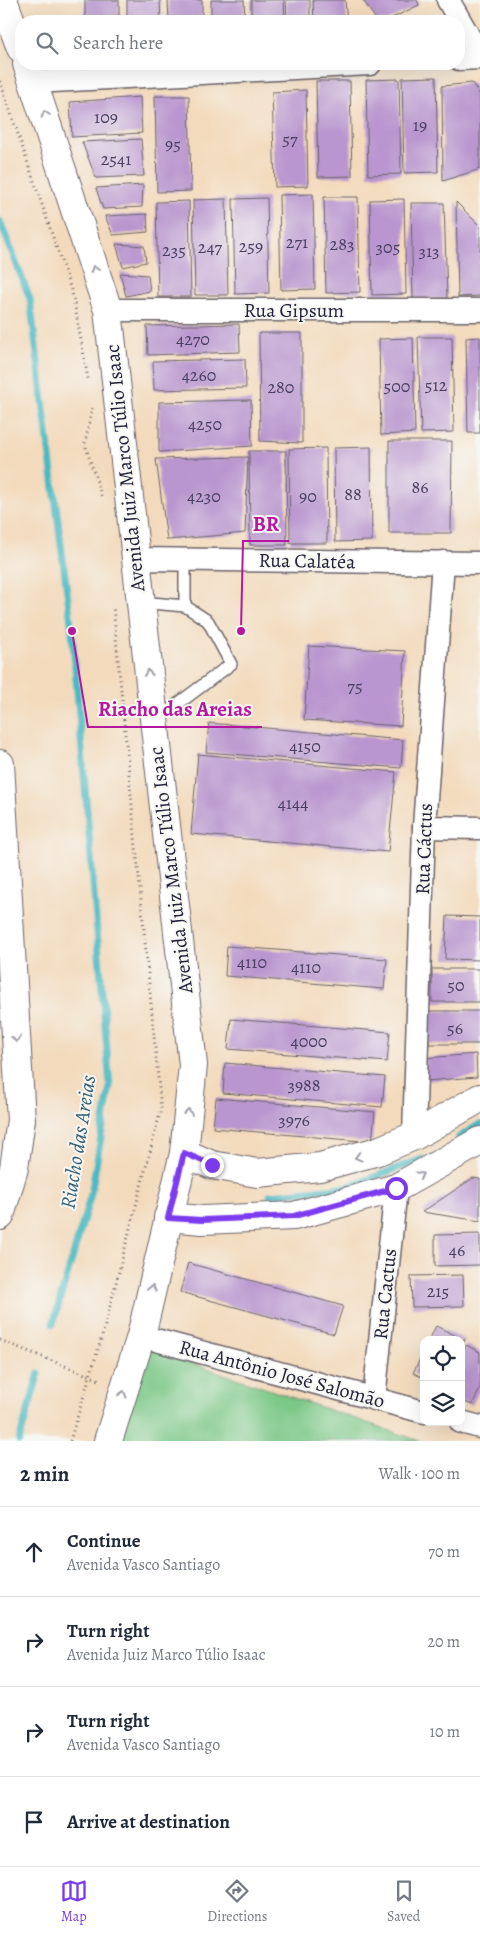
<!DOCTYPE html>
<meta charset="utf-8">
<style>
body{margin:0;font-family:Alegreya,serif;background:#f2f2f3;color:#1f2937}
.controls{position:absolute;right:15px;bottom:15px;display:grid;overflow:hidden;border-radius:10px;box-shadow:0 5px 20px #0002}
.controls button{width:45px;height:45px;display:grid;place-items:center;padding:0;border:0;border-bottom:1px solid #e0e1e3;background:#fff;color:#1f2937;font:25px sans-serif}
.stop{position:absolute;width:15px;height:15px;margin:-11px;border:4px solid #7c3aed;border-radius:50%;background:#fff}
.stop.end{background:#7c3aed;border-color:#fff;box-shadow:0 1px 5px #0008}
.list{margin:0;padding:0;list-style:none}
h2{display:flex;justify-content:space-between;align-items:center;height:65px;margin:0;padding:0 20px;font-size:21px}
h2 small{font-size:16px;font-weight:400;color:#747a83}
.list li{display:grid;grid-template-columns:32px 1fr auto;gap:15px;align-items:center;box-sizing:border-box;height:90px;padding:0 20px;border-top:1px solid #e0e1e3}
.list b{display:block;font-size:19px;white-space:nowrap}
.list p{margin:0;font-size:16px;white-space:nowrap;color:#747a83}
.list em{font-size:16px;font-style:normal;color:#747a83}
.icon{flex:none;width:28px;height:28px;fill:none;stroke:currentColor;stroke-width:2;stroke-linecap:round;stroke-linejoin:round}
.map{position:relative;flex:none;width:480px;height:1441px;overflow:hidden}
.search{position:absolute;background:#fff;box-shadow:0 5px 20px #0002;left:15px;right:15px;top:15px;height:55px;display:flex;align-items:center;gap:12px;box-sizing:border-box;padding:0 18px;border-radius:20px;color:#747a83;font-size:19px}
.sheet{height:425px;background:#fff}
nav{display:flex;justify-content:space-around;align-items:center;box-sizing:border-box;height:70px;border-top:1px solid #e0e1e3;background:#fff;font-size:14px;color:#747a83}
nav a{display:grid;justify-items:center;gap:2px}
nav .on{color:#7c3aed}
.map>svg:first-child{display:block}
.green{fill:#7bc887;stroke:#4e7561}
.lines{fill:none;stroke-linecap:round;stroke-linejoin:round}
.stream{stroke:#4bb9c3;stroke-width:7}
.building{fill:#b996cf}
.lane-casing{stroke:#6b6268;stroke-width:14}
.street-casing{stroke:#6b6268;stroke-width:25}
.secondary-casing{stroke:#6b6268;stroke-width:30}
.primary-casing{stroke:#6b6268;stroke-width:30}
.path{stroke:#6b6268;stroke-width:3;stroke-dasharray:1 4;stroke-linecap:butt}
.lane{stroke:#fff;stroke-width:11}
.street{stroke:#fff;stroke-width:22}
.secondary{stroke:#fff;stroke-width:28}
.primary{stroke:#fff;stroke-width:28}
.oneway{stroke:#9c9ca7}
.route{stroke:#7c3aed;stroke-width:6}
.labels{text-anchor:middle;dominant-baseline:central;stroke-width:4;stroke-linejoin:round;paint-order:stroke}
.number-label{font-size:18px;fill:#483f60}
.street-label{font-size:20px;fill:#22223b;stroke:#f6f6f2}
.water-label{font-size:21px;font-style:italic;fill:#325e71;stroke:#f6f6f2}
.leader{fill:none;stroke:#b5179e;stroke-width:2}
.callout-dot{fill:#b5179e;stroke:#f6f6f2;stroke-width:2}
.callout-label{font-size:21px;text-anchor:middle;font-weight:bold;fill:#b5179e;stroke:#f6f6f2;stroke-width:4;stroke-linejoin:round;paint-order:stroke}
</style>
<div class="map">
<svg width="480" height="1441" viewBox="0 0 480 1441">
<rect width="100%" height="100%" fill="#f6f6f2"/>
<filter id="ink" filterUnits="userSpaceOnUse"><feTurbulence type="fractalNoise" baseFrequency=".02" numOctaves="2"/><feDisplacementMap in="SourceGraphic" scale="10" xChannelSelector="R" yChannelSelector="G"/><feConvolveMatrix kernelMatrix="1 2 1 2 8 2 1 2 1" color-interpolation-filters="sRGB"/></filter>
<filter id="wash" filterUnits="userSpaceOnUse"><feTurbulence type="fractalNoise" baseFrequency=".0096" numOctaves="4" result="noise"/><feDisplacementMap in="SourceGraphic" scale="20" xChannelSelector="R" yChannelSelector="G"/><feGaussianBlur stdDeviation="1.12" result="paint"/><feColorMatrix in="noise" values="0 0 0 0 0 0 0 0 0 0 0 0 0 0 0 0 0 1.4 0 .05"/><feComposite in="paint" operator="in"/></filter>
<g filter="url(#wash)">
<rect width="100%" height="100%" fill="#f3dabc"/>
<path class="green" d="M148 1348 420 1441H120Z"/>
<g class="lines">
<g class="stream">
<path d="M0 221 30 299 72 631 110 1086 91 1194 53 1324"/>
<path d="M459 1137 480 1124"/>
<path d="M270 1195 347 1187 422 1159"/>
<path d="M19 1441 39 1373"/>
</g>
</g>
<g id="blocks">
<g class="building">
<rect x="85" y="0" width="34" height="21"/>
<path d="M127 0H160L161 21H127Z"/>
<path d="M168 0H202V21H169Z"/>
<path d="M211 0H244L245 21H211Z"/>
<path d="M251 0H284L285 21H251Z"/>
<path d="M286 0H310V21H287Z"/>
<path d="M313 0H345L347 21H314Z"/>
<path d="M363 0H417L419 5 386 21H377Z"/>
<path d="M436 77 438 172 404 173 402 78Z"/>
<path d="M399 79 401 174 368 175 366 80Z"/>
<path d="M316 81H350L352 176 318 177Z"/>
<path d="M472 83 480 95V169L443 181 442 86Z"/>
<path d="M306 90 308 186 275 187 272 92Z"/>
<path d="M155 96H189L191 191 157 192Z"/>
<path d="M140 97 142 133 72 137 70 102Z"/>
<path d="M141 139 144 176 96 178 82 142Z"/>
<path d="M143 185 142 207 103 209 96 188Z"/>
<path d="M313 194 315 289 281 290 279 195Z"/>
<path d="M324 197H358L360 292 326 293Z"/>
<path d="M267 198 269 293 235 294 233 199Z"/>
<path d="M226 199 228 295H195L193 200Z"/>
<path d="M404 199 406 294 372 295 370 200Z"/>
<path d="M189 201 191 297H158L156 202Z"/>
<path d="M456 202 480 226V296L458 297Z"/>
<path d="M411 203H444L447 298 413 299Z"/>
<path d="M147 214 148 232 113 235 105 216Z"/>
<path d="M116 244 144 246 146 262 123 267Z"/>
<path d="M120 273 148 275 150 291 126 296Z"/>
<path d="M239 324 240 352 148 355 147 326Z"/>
<path d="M259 333H302V443L260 441Z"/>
<path d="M418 337H452L454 432 421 433Z"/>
<path d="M480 337V433H468L466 338Z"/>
<path d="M413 338 415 433 381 435 379 339Z"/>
<path d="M245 359 246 388 154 390 153 361Z"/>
<path d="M251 400 252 446 159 452V402Z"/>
<path d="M389 441H452L451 533H389Z"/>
<path d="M371 447 372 541 335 542 334 448Z"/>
<path d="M326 448 327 543H290L289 449Z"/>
<path d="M249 451H286L287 545H250Z"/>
<path d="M248 457 245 533 167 540 156 459Z"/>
<path d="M309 646 405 651 401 726 304 720Z"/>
<path d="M209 723 403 740 401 768 206 752Z"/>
<path d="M198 754 396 772 388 852 191 834Z"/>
<path d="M447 916 480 917V960L445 959Z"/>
<path d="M227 946 387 959 384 989 225 976Z"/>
<rect x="432" y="969" width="48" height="33"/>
<rect x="429" y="1011" width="51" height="33"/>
<path d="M231 1019 390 1032 387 1062 228 1049Z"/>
<path d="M476 1054 477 1077 425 1081 424 1058Z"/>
<path d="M225 1063 385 1077 382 1107 223 1093Z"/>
<path d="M216 1098 375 1112 372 1142 213 1128Z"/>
<path d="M473 1178 480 1179V1221L422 1212Z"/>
<path d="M480 1234V1265L435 1266V1235Z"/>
<path d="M188 1263 343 1306 334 1334 180 1292Z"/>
<path d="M463 1275 464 1306 412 1307 411 1276Z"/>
<path d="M436 1326 465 1340 461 1346V1340H429Z"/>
<path d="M466 1345 480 1352V1389L472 1405 461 1400V1356Z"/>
<path d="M424 1351V1378L413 1373Z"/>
</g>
</g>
</g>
<g filter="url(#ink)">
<use href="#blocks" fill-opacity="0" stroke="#6b6268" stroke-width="1"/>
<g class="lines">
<g class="lane-casing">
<g id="lane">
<path d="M185 560V606"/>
<path d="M140 602 185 606 208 621 231 664 155 721"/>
</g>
</g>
<g class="street-casing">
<g id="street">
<path d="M448 0 480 56"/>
<path d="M459 59 480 58"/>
<path d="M34 82 370 64"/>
<path d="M108 310H480"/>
<path d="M135 559 480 563"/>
<path d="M424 827 480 828"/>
<path d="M414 1136 424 827 443 562"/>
<path d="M141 1336 424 1412"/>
<path d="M374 1399 396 1188"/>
<path d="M461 1422 480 1427"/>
</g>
</g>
<g class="secondary-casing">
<g id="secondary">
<path d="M184 1153 212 1165 257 1173 320 1167 378 1151 414 1136 480 1098"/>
<path d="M168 1217 202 1220 294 1216 396 1188 480 1141"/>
</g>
</g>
<g class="primary-casing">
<g id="primary">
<path d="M3 0 21 48"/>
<path d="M27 64 108 310 193 1065 184 1153 141 1336 108 1441"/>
<path d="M0 764 21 1120 14 1168 0 1216"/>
</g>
</g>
<g class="path">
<path d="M0 81 73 296 88 379"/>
<path d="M92 408 85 444 102 498"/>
<path d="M0 1340 100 1380"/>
<path d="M70 1441 103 1333 161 1109 113 606"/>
</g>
<use href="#lane" class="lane"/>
<use href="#street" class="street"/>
<use href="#secondary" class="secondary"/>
<use href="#primary" class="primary"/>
</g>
<defs><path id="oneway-chevron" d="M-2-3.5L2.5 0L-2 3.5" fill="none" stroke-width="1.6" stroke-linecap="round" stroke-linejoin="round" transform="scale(1.25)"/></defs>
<g class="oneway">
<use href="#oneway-chevron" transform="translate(45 114) rotate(-108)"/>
<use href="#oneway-chevron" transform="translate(94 269) rotate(-108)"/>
<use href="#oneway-chevron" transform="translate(148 673) rotate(-97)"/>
<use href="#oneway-chevron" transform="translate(16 1039) rotate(87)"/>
<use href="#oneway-chevron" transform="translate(188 1112) rotate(-84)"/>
<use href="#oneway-chevron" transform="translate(358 1157) rotate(165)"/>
<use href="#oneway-chevron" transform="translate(420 1175) rotate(-29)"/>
<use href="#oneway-chevron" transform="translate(152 1288) rotate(-77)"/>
<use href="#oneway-chevron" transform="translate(123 1394) rotate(-73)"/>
</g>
</g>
<g class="lines" filter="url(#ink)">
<path class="route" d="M212 1165 184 1153 168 1218 202 1220 294 1216 396 1188"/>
</g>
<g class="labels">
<g class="number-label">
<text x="106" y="117">109</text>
<text x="420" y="125">19</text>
<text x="290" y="139">57</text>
<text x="173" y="144">95</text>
<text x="116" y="159">2541</text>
<text x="297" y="242">271</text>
<text x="342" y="244">283</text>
<text x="251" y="246">259</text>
<text x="210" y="247">247</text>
<text x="388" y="247">305</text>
<text x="174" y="250">235</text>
<text x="429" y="251">313</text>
<text x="193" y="339">4270</text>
<text x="199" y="375">4260</text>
<text x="436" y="385">512</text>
<text x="397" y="386">500</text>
<text x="281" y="387">280</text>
<text x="205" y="424">4250</text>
<text x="420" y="487">86</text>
<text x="353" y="494">88</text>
<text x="204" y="496">4230</text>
<text x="308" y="496">90</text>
<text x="355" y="686">75</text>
<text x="305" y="746">4150</text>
<text x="293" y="803">4144</text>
<text x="252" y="962">4110</text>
<text x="306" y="967">4110</text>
<text x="456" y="985">50</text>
<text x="455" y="1028">56</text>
<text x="309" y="1041">4000</text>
<text x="304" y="1085">3988</text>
<text x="294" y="1120">3976</text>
<text x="457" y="1250">46</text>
<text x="438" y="1291">215</text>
</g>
<g class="street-label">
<text x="294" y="310">Rua Gipsum</text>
<text transform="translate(125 468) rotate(-96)">Avenida Juiz Marco Túlio Isaac</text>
<text transform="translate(307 561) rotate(1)">Rua Calatéa</text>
<text transform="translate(424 849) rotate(-88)">Rua Cáctus</text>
<text transform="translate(171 870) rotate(-97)">Avenida Juiz Marco Túlio Isaac</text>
<text transform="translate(385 1294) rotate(-84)">Rua Cactus</text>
<text transform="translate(282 1374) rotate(15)">Rua Antônio José Salomão</text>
</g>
<g class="water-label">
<text transform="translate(78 1142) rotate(-81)">Riacho das Areias</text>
</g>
</g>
<path class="leader" d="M241 631L243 541H289M72 631L88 727H262"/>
<g class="callout-dot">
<circle cx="241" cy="631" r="5"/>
<circle cx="72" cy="631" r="5"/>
</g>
<g class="callout-label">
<text x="266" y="531">BR</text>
<text x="175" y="716">Riacho das Areias</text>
</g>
</svg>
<div class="controls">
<button><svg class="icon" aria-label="locate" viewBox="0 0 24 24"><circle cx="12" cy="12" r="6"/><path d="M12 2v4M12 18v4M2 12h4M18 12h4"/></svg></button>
<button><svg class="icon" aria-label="layers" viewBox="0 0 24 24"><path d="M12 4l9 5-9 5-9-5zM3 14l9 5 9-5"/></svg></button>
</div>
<div class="stop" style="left:396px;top:1188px"></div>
<div class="stop end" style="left:212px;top:1165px"></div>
<div class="search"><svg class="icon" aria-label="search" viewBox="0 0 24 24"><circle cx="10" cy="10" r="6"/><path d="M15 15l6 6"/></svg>Search here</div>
</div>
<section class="sheet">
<h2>2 min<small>Walk · 100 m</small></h2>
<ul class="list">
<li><svg class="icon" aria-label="ahead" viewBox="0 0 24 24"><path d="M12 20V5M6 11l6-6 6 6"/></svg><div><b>Continue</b><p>Avenida Vasco Santiago</p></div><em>70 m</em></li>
<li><svg class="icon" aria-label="right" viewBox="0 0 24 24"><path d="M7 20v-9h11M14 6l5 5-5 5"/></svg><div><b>Turn right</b><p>Avenida Juiz Marco Túlio Isaac</p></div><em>20 m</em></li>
<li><svg class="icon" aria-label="right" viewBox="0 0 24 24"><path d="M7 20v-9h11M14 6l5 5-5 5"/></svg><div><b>Turn right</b><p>Avenida Vasco Santiago</p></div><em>10 m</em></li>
<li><svg class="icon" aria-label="arrive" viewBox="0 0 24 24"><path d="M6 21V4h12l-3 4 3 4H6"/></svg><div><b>Arrive at destination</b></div></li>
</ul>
</section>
<nav>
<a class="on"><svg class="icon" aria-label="map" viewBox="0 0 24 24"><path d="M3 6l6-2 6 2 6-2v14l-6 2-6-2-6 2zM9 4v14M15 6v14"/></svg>Map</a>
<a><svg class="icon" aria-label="directions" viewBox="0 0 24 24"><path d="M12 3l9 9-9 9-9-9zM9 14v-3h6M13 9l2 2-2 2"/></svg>Directions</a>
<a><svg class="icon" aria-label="saved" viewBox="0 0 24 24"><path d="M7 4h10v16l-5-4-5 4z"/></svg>Saved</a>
</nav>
